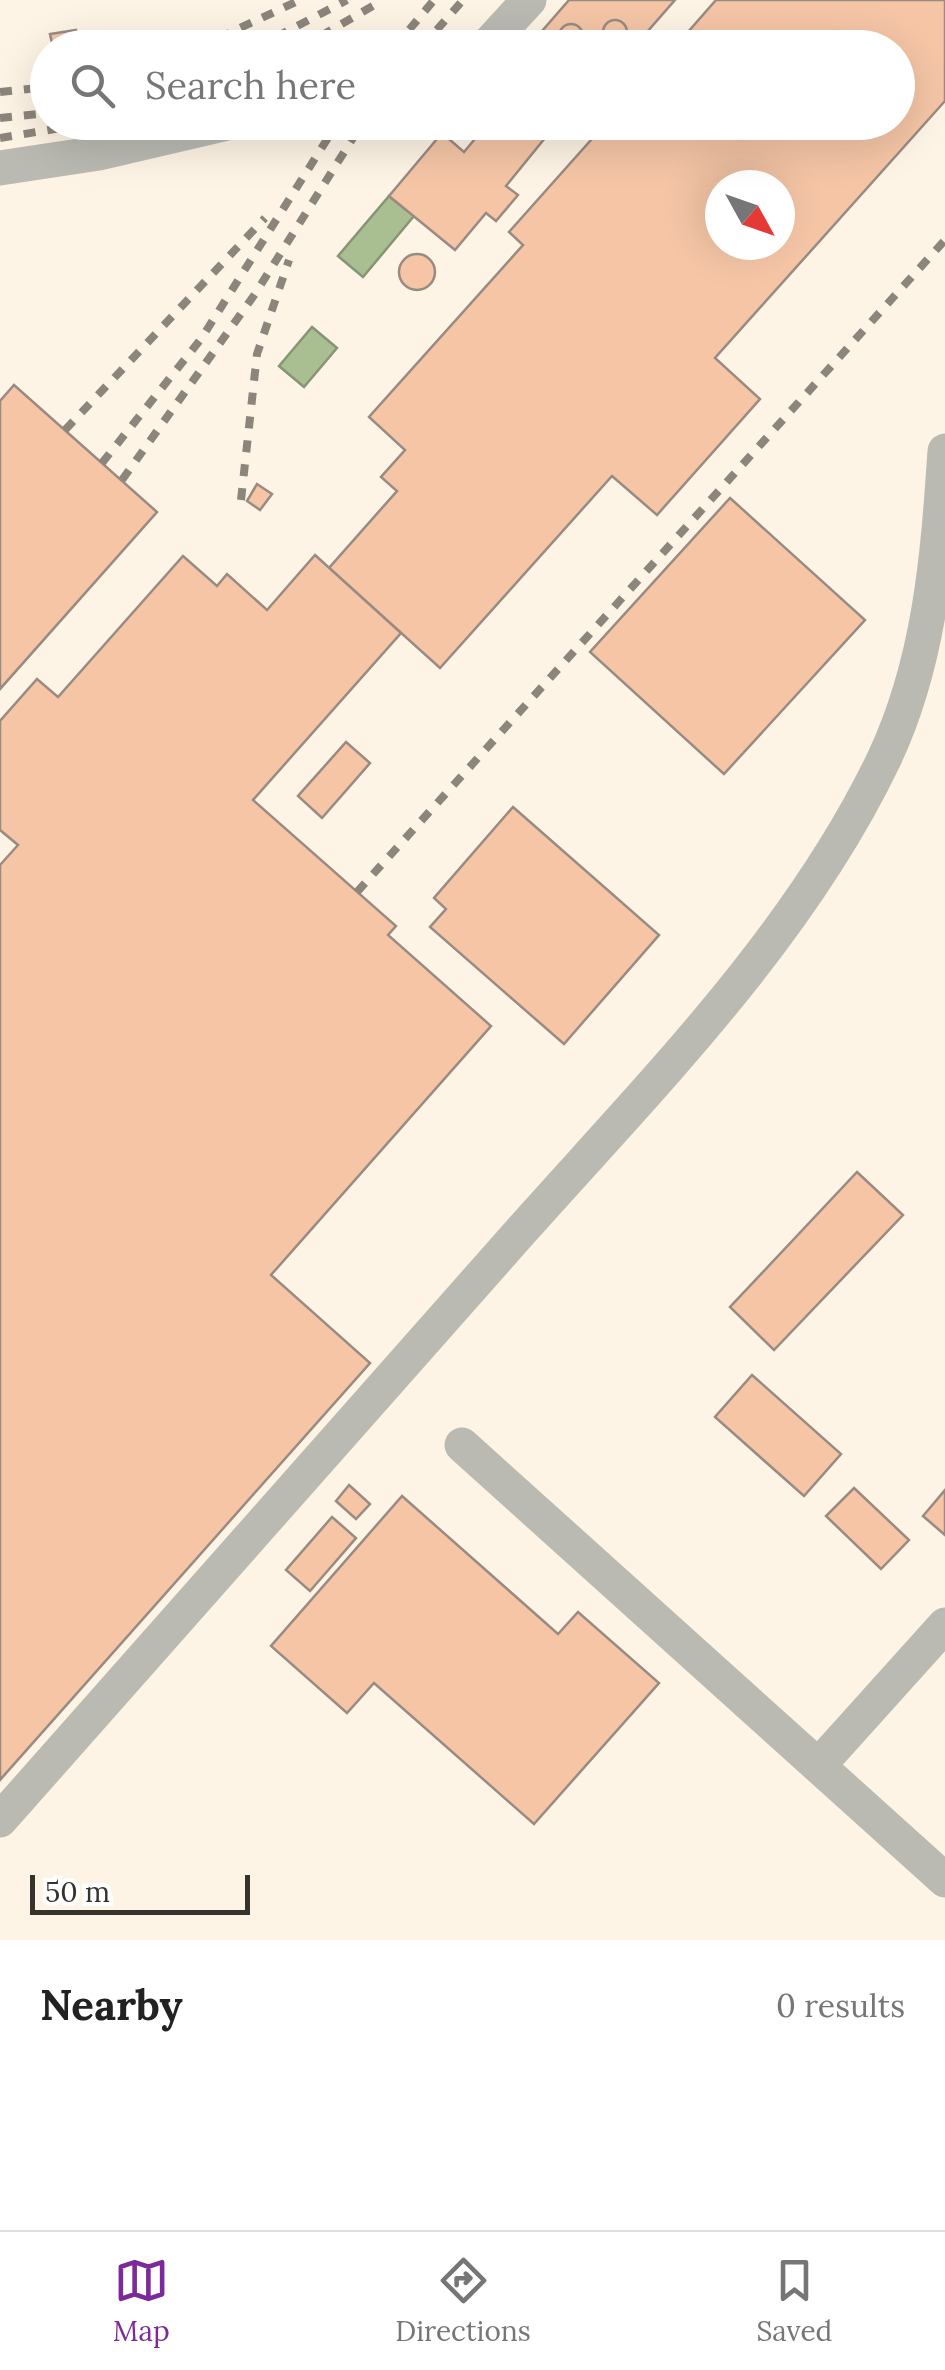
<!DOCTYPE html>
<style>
body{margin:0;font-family:Lora,serif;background:#f6f6f6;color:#222}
.compass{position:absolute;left:705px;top:170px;width:90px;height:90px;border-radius:50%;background:#fff;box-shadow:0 10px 40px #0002;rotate:130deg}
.scale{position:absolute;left:30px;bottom:25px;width:220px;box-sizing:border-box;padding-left:10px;border:5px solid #36332d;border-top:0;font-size:28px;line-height:35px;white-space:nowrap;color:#36332d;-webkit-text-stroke:8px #fff;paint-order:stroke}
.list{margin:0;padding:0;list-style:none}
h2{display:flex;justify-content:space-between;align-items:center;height:130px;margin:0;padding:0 40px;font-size:42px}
h2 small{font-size:32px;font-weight:400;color:#767676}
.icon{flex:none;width:55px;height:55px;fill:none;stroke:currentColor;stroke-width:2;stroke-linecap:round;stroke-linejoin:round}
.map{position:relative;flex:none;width:945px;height:1940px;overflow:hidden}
.search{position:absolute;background:#fff;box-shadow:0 10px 40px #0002;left:30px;right:30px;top:30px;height:110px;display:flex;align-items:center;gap:25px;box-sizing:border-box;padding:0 35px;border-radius:55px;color:#767676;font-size:38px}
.sheet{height:290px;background:#fff}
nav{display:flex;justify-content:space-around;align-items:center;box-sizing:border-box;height:140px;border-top:2px solid #e0e0e0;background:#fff;font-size:28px;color:#767676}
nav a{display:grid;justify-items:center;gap:5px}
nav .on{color:#7c2999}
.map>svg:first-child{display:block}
.water{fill:#a9bf91;stroke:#869573;stroke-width:2.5}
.building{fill:#f5c5a6;stroke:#998b82;stroke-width:2.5;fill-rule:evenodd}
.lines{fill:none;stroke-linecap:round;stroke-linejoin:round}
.minor{stroke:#babab3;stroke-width:35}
.rail{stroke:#8b857b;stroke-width:8;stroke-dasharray:12 12;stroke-linecap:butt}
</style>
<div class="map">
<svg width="945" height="1940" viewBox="0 0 945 1940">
<rect width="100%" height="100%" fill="#fdf4e5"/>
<g class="water">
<path d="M389 196 414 216 363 277 338 256Z"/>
<path d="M312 327 337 348 304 387 279 366Z"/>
</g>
<g class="building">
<circle cx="638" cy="8" r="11"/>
<circle cx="593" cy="12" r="12"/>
<path d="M569 0H675L633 48H546L536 38Z"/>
<path d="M716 0H945V101L715 358 760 399 657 515 612 476 440 668 329 568 397 491 381 477 405 450 369 417 523 245 509 232 607 122H898V48H674ZM720 185H780V245H720Z"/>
<circle cx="615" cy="32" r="12"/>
<circle cx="571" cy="36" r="12"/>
<path d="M76 30 79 46 53 48 50 34Z"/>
<path d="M489 122H558L506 186 518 195 496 221 486 213 455 250 389 196 442 133 464 152Z"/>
<circle cx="417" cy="272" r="18"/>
<path d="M14 385 157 512 0 689V401Z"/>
<path d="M257 484 272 494 260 510 247 501Z"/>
<path d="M730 498 865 620 724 774 590 652Z"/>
<path d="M315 555 401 633 253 800 396 926 388 935 491 1026 271 1275 370 1363 0 1780V865L18 845 0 830V721L37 679 58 697 183 556 217 586 227 574 267 610Z"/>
<path d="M346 742 370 763 322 818 298 796Z"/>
<path d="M513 807 659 935 564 1044 430 927 446 909 434 898Z"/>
<path d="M857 1172 903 1215 774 1350 730 1307Z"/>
<path d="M752 1375 841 1454 804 1496 715 1417Z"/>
<path d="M349 1485 370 1504 356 1519 336 1501Z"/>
<path d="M854 1488 909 1540 881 1569 826 1516Z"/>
<path d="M945 1490V1535L923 1516Z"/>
<path d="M402 1496 558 1634 578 1612 659 1683 534 1824 374 1683 347 1713 271 1646Z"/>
<path d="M332 1517 356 1538 310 1591 286 1570Z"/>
</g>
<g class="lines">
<g class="minor">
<path d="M485 48 529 0"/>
<path d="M0 168 99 153 232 122"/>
<path d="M462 1445 945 1880"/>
<path d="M819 1765 945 1625"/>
<path d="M0 1820C174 1624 347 1427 521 1231 651 1085 799 937 884 759 930 662 938 556 945 451"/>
</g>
<g class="rail">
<path d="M197 48 300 0"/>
<path d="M255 48 347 0"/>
<path d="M300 48 383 0"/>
<path d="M394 48 434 0"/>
<path d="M421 48 463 0"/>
<path d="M0 92 48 87"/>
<path d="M0 118 48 113"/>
<path d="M0 138 97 122"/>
<path d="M65 430 265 218"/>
<path d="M102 463 201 339 338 122"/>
<path d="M122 480 255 294 363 122"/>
<path d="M241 500 257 354 289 260"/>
<path d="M357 892 945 240"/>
</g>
</g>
</svg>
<svg class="compass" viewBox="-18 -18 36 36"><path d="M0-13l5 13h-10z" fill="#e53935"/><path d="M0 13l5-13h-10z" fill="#767676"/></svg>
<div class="scale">50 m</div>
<div class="search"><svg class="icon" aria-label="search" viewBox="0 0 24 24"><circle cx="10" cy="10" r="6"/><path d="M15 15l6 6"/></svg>Search here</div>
</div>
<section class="sheet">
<h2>Nearby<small>0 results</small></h2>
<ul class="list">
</ul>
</section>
<nav>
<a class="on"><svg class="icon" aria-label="map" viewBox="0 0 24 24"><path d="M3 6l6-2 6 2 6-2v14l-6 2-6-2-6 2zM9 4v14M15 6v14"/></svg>Map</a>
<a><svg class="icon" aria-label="directions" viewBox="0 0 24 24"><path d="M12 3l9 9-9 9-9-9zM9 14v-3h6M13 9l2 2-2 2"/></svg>Directions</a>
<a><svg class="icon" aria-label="saved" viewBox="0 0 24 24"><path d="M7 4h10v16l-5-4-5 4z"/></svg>Saved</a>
</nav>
